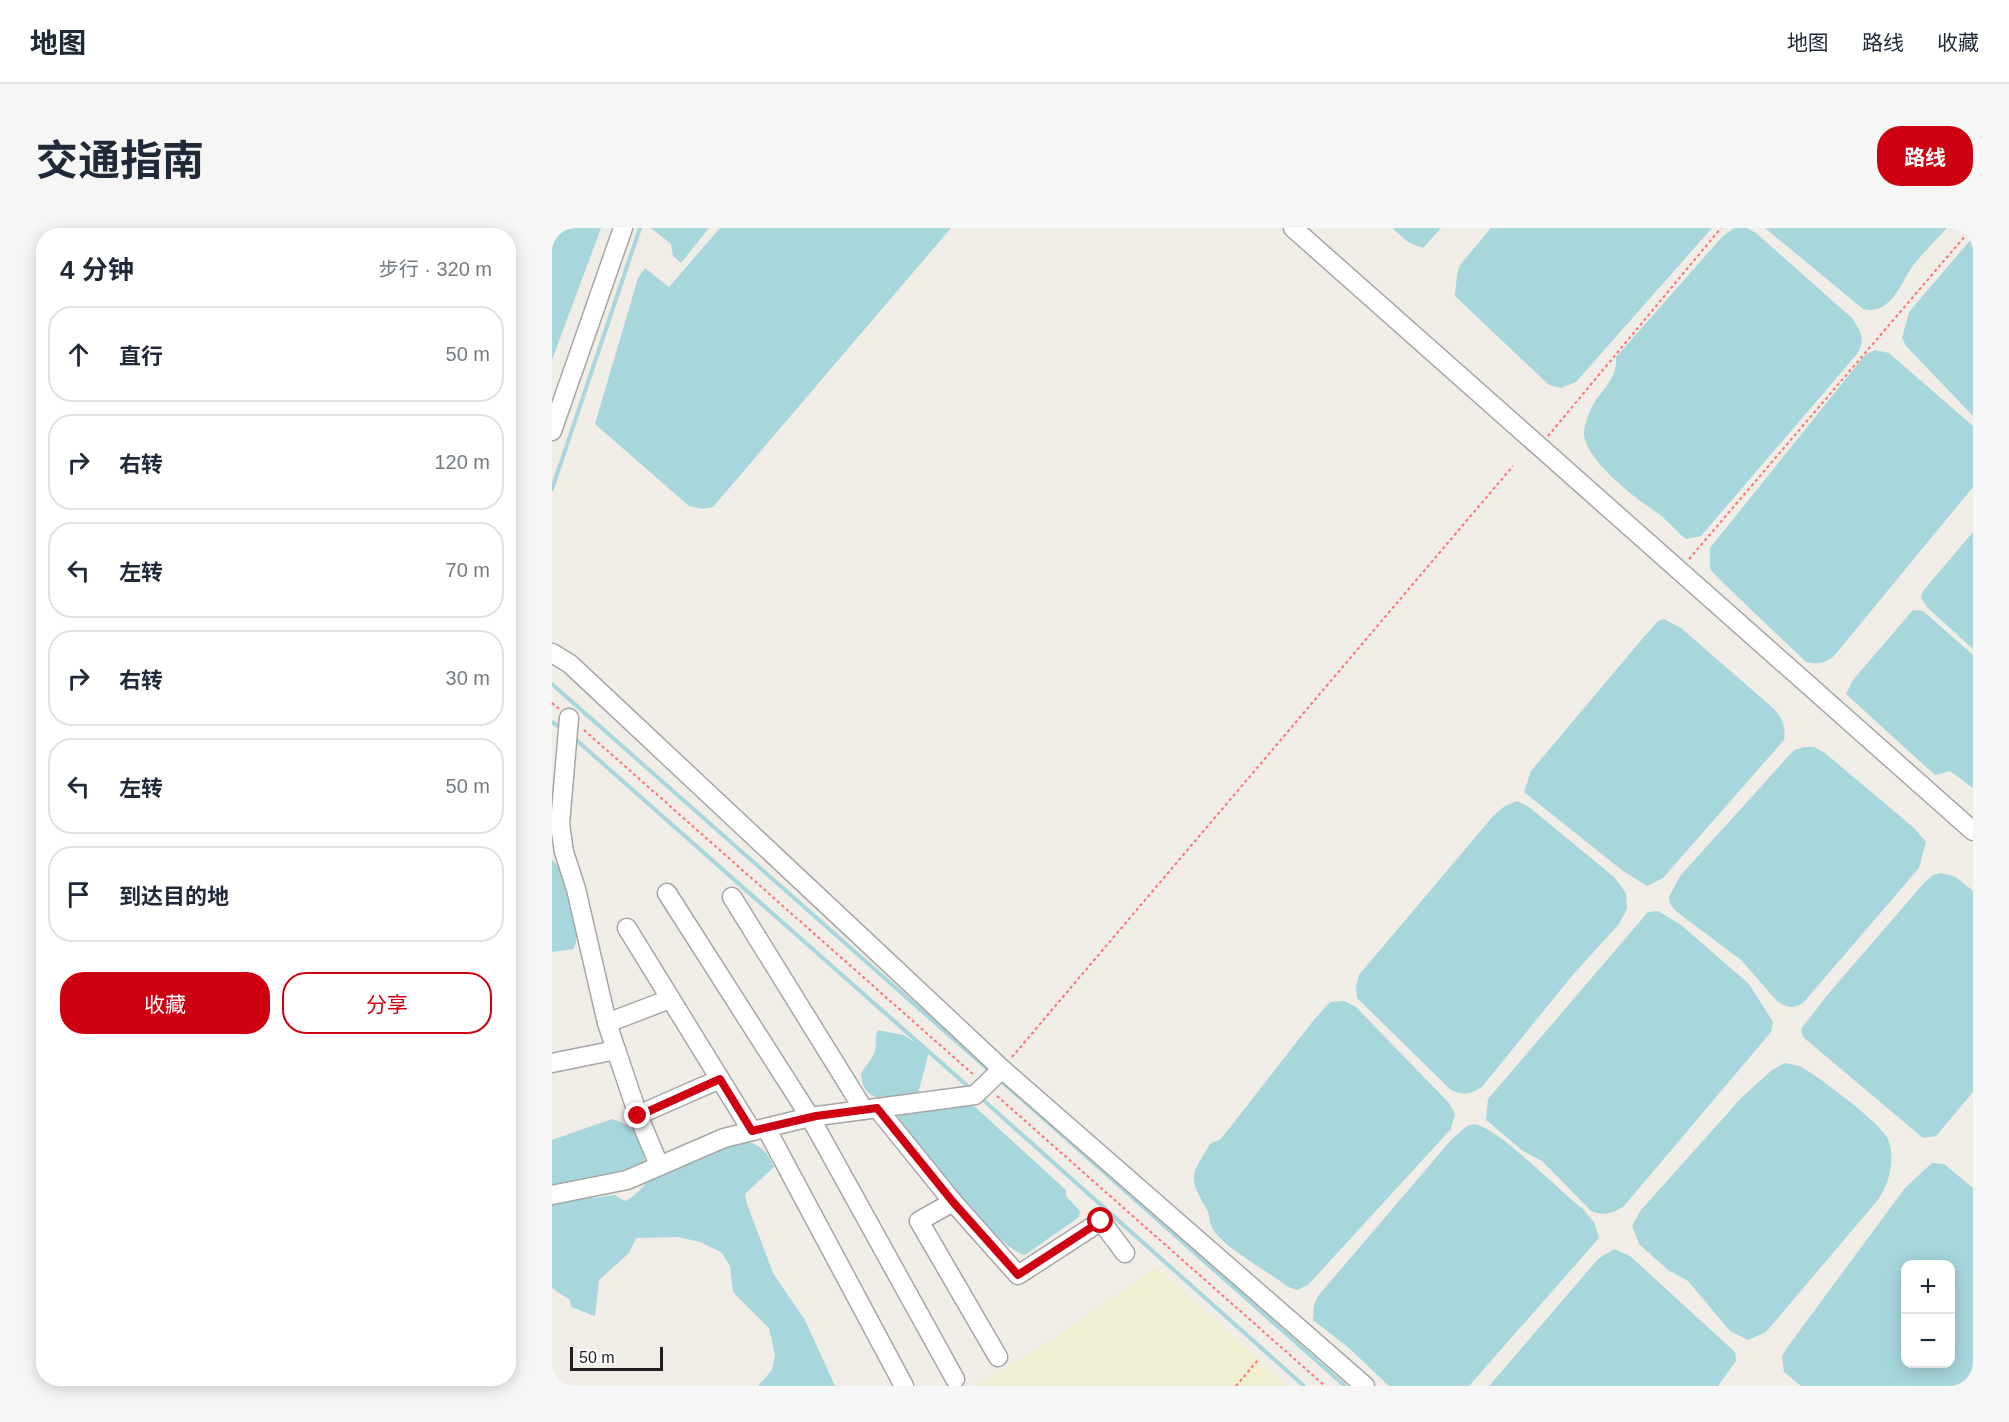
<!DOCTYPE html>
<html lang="zh">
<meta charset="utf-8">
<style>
body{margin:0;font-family:Helvetica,"Noto Sans SC",sans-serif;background:#f6f6f7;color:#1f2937}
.controls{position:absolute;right:18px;bottom:18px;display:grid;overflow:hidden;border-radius:12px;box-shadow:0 3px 15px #0003}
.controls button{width:54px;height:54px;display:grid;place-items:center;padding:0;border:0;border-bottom:2px solid #e0e1e3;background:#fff;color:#1f2937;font:30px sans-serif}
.scale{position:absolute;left:18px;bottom:15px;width:93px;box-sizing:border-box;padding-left:6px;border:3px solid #1f1f1f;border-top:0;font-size:16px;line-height:21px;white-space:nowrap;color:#1f1f1f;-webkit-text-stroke:4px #fff;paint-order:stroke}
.stop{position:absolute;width:18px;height:18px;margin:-14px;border:4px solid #ce0112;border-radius:50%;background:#fff}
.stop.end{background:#ce0112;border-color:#fff;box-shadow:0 2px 6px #0008}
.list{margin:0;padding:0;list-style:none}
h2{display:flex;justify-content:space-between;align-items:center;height:78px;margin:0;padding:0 24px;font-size:26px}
h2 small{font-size:20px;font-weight:400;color:#747a83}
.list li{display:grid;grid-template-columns:39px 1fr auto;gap:18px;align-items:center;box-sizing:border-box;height:96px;margin:0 12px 12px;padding:0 12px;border:2px solid #e0e1e3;border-radius:24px}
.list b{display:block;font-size:22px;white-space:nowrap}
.list em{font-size:20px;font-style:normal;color:#747a83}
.actions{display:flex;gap:12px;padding:18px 24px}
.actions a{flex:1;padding:14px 0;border:2px solid #ce0112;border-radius:24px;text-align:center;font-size:21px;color:#ce0112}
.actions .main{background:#ce0112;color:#fff}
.icon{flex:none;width:33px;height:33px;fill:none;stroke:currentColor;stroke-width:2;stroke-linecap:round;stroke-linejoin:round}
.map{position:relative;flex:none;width:1421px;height:1158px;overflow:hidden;border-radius:24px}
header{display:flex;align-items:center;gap:36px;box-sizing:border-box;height:84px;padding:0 30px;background:#fff;border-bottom:2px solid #e0e1e3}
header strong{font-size:28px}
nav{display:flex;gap:33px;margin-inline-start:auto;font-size:21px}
.intro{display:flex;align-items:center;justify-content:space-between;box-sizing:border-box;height:144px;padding:0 36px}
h1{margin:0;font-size:42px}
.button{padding:15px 27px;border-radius:24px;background:#ce0112;color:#fff;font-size:21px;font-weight:700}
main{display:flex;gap:36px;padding:0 36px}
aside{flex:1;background:#fff;border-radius:24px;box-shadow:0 3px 15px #0003}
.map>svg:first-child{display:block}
.farmland{fill:#efeed1}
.water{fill:#a7d6dd;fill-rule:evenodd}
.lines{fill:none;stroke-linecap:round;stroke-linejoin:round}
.stream{stroke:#a7d6dd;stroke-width:4}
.minor-casing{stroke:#a6a6a6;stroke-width:21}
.path{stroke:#f9706e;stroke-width:2;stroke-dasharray:3 3;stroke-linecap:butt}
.minor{stroke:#fff;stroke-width:18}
.route{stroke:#ce0112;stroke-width:8}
</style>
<header>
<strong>地图</strong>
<nav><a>地图</a><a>路线</a><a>收藏</a></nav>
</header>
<div class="intro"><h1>交通指南</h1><a class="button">路线</a></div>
<main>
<aside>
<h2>4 分钟<small>步行 · 320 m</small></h2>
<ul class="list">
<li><svg class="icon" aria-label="ahead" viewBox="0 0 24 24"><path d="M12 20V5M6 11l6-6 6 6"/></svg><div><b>直行</b></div><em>50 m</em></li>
<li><svg class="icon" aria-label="right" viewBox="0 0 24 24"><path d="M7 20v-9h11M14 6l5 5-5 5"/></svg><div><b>右转</b></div><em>120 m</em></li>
<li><svg class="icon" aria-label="left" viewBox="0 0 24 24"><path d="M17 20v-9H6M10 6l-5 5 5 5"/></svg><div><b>左转</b></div><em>70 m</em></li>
<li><svg class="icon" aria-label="right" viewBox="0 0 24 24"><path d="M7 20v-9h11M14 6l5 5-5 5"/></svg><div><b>右转</b></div><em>30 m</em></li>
<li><svg class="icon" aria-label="left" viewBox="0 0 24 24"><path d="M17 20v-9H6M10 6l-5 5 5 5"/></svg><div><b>左转</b></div><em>50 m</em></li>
<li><svg class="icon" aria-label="arrive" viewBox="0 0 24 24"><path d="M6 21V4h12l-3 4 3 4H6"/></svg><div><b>到达目的地</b></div></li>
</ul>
<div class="actions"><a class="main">收藏</a><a>分享</a></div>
</aside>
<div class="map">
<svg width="1421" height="1158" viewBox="0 0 1421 1158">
<rect width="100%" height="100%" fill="#f0ece6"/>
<path class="farmland" d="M605 1039 735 1158H424L510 1105Z"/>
<g class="water">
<path d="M0 0H49L0 132Z"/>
<path d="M99 0H157L129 35 121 28 119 16Z"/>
<path d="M168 0H399L161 279 150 281 137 278 43 196 86 50 93 40 117 59Z"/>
<path d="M840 0H889L871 20 856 14Z"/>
<path d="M939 0H1160L1024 154 1009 160 997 157 903 68 905 46 908 37Z"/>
<path d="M1182 0H1195L1204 5 1300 90C1309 103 1314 112 1305 126L1149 308 1134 311C1125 304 1116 293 1107 286 1084 271 1042 239 1033 212 1030 202 1035 190 1039 181 1048 162 1066 152 1064 129L1170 9Z"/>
<path d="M1213 0H1395C1384 12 1373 23 1363 35 1348 54 1340 88 1311 81Z"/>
<path d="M1421 9V188L1354 118 1350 110 1357 84Z"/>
<path d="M1323 122 1337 125 1421 198V259L1282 428C1273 435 1266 437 1254 434L1166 350 1158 341V320L1313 127Z"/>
<path d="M1421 304V421L1375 379 1369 370 1371 363Z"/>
<path d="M1361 382 1371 383 1421 427V560L1398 543 1383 547 1294 466 1301 452Z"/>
<path d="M1112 391 1129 400 1221 480C1230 490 1234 498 1232 512L1111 650 1095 658 1071 643 972 564 979 543 1091 410 1106 393Z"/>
<path d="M1252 519H1262L1273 525 1362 600 1374 614 1367 640 1251 775C1241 781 1234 780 1225 773L1189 732 1125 684 1118 676 1117 669 1128 648 1232 533 1242 522Z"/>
<path d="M965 573 977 579 1062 649 1074 665 1075 681 1067 696 1019 749 930 859C918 866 913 868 899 862L805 770 804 758 807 747 942 587 953 578Z"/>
<path d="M0 632C16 644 33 704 21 721L0 724Z"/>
<path d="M1389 645 1404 649 1421 663V864L1384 908 1371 910 1251 809 1249 801 1277 765 1372 655 1381 647Z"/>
<path d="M1106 683 1129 697 1197 756 1221 794 1219 804 1072 978C1061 986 1051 988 1039 983L990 933 971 923 939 896 934 892 936 871 1096 684Z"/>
<path d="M792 773 804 779 897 875 903 886 899 901 756 1057 745 1062 736 1059C718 1044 668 1018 660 999 657 994 658 987 655 982 636 948 638 949 658 916L669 911 761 793 778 774Z"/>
<path d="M326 802 351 807 377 823 366 866C342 870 311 879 309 846 313 837 320 833 323 823 325 815 322 810 326 802Z"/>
<path d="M1233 835C1240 836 1245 837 1251 840 1267 849 1330 896 1336 911 1344 931 1337 957 1325 973L1214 1104 1196 1112 1178 1103 1136 1053 1116 1042 1087 1016 1080 998 1089 982 1191 868 1220 842Z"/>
<path d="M415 877 422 878 514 962V968L528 983 527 989 473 1027C445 1020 376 932 353 907L346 888 353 885Z"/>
<path d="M60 891C82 897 95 913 92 936L69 944 0 959V912Z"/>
<path d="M922 896C947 900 1006 962 1030 980L1042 994 1047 1010 917 1158H837L797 1120 761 1092 762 1077 766 1068 899 912 915 898Z"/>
<path d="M189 913C208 915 214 922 222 939L193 966 195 976 221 1045 253 1092 283 1158H206L220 1142 223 1127 217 1100 181 1064 178 1038 169 1024 148 1014 126 1009 84 1010 77 1025 47 1052 43 1088 19 1079 18 1072 0 1060V975L63 967 73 973C86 967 90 958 101 949 116 938 171 916 189 913Z"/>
<path d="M1380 935 1392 936 1421 960V1156L1419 1158H1249L1232 1144 1230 1129 1234 1121 1353 960ZM1398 1036V1136H1354V1036Z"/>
<path d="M1062 1021 1078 1028 1183 1124 1184 1133 1166 1158H937L1046 1031Z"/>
</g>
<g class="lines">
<g class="stream">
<path d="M0 261 88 0"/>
<path d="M0 456 440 845"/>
<path d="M0 494 9 500"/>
<path d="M22 510 419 861"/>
<path d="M448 852 793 1158"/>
<path d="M429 870 752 1158"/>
</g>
<g class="minor-casing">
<g id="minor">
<path d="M741 0 1421 603"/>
<path d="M0 203 71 0"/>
<path d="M0 425 18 436 450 841 813 1158"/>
<path d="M17 490 8 596 12 624 24 661 55 795"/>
<path d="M115 665 258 889 403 1151"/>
<path d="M180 669 312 882"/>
<path d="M75 700 200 903"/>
<path d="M64 822 86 887"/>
<path d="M0 835 64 822 55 795 118 771"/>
<path d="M325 880 401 974 466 1047 549 993 573 1025"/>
<path d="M214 900 352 1158"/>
<path d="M107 937 86 887 168 851"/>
<path d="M0 967 75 952 172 910 258 889 423 867 450 841"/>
<path d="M401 974 367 993 446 1129"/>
</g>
</g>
<g class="path">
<path d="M996 208 1169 0"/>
<path d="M1137 331 1420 0"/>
<path d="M0 475 7 481"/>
<path d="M32 502 423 848"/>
<path d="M460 829 961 238"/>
<path d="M445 868 773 1158"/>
<path d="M684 1158 706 1132"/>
</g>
<use href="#minor" class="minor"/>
</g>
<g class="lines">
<path class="route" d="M86 888 168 851 200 903 264 888 325 880 401 974 466 1047 549 993"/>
</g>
</svg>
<div class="controls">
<button>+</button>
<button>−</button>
</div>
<div class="scale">50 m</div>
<div class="stop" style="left:549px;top:993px"></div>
<div class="stop end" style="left:86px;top:888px"></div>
</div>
</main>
